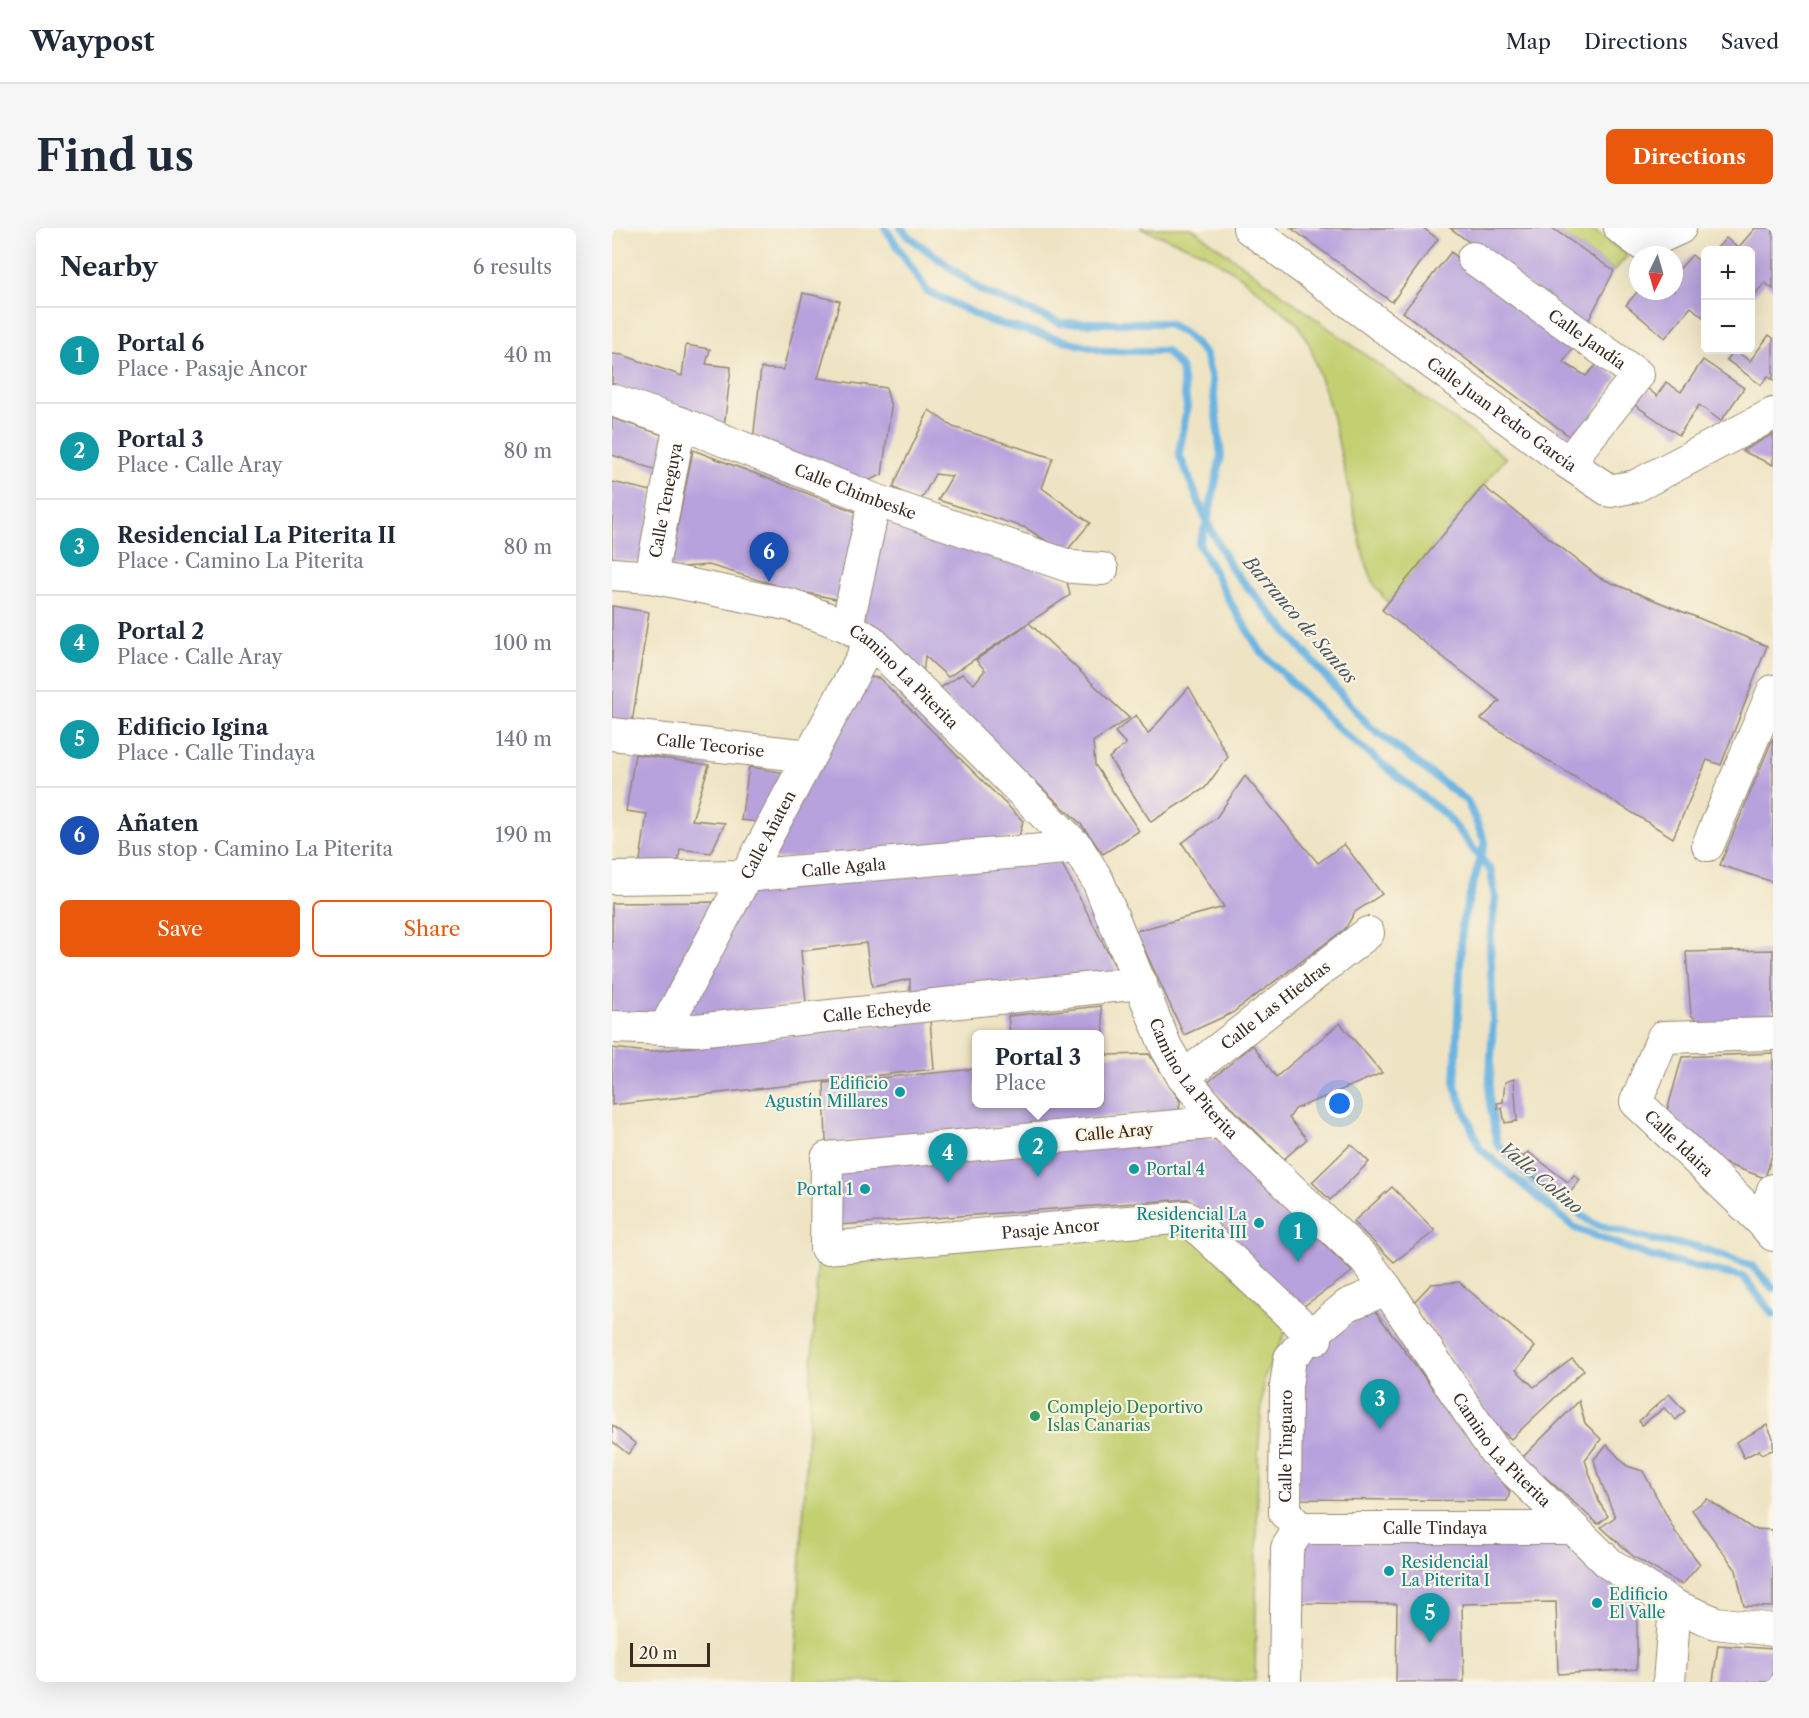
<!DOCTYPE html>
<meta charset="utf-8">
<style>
body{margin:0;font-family:"Libre Caslon Text",serif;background:#f6f6f7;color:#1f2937}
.controls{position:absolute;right:18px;top:18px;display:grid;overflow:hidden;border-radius:9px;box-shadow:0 6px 24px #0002}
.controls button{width:54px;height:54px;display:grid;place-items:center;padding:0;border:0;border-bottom:2px solid #e0e1e3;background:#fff;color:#1f2937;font:30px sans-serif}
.compass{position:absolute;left:1017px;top:18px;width:54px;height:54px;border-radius:50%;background:#fff;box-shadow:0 6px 24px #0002;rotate:185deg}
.scale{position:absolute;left:18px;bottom:15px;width:80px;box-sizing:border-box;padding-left:6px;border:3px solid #3b2a1e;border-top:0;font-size:16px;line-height:21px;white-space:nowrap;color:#3b2a1e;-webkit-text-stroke:4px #fcf5e5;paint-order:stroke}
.you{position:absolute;left:728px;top:876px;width:21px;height:21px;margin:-15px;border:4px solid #fff;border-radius:50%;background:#1a73e8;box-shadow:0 0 0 9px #1a73e833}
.badge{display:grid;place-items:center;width:39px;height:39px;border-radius:50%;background:#ea580c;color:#fff;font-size:20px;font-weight:700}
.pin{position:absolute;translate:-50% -50px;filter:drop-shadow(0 2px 3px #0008)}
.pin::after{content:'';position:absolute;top:32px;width:21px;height:18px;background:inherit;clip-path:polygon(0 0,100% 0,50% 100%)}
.popup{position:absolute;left:360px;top:802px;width:132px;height:78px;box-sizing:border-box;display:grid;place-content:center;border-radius:9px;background:#fff;filter:drop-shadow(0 2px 4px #0005);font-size:20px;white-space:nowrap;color:#747a83}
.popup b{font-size:22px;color:#1f2937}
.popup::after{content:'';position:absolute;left:50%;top:100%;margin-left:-12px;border:12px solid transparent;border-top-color:#fff}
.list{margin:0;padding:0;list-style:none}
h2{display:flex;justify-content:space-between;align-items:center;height:78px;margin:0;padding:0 24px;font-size:26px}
h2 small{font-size:20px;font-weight:400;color:#747a83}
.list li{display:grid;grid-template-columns:39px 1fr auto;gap:18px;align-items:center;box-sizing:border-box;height:96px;padding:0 24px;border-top:2px solid #e0e1e3}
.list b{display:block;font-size:22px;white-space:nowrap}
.list p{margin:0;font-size:20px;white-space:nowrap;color:#747a83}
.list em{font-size:20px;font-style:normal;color:#747a83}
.actions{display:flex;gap:12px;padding:18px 24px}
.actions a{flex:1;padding:14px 0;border:2px solid #ea580c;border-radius:9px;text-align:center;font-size:21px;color:#ea580c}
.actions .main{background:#ea580c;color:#fff}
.map{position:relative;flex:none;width:1161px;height:1454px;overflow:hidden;border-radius:9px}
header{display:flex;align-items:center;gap:36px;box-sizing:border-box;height:84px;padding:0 30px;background:#fff;border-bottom:2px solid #e0e1e3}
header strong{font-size:28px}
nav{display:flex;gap:33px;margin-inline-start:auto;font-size:21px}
.intro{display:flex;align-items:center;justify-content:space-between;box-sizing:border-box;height:144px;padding:0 36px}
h1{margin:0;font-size:42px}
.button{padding:15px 27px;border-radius:9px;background:#ea580c;color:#fff;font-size:21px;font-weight:700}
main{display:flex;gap:36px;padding:0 36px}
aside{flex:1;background:#fff;border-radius:9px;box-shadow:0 6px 24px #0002}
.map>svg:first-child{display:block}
.green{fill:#c3d072;stroke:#7f7d48;stroke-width:1.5}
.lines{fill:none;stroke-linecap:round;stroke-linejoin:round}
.stream{stroke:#6ab4e2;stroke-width:8}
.building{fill:#b7a2dd}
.street-casing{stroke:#948771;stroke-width:34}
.street{stroke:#fff;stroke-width:32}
.culture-dot{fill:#0f9aa8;stroke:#fcf5e5;stroke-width:2}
.leisure-dot{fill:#2e9e5b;stroke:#fcf5e5;stroke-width:2}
.labels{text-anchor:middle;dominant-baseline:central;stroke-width:4.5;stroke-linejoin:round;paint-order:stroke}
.street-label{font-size:16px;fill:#3b2a1e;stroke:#fcf5e5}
.culture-label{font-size:16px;fill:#0d838f;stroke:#fcf5e5;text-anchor:end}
.leisure-label{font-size:16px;fill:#27864d;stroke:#fcf5e5;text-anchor:start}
.water-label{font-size:18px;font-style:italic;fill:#4b5a63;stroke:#fcf5e5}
</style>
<header>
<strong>Waypost</strong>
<nav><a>Map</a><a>Directions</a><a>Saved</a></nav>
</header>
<div class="intro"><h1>Find us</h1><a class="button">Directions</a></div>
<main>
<aside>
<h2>Nearby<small>6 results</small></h2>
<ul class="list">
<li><span class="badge" style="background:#0f9aa8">1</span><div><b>Portal 6</b><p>Place · Pasaje Ancor</p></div><em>40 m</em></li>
<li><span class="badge" style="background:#0f9aa8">2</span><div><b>Portal 3</b><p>Place · Calle Aray</p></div><em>80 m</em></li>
<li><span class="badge" style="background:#0f9aa8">3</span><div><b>Residencial La Piterita II</b><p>Place · Camino La Piterita</p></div><em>80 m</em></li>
<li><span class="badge" style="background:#0f9aa8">4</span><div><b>Portal 2</b><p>Place · Calle Aray</p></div><em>100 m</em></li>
<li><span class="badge" style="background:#0f9aa8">5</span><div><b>Edificio Igina</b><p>Place · Calle Tindaya</p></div><em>140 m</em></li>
<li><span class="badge" style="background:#1a4fb4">6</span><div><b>Añaten</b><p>Bus stop · Camino La Piterita</p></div><em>190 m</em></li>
</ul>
<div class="actions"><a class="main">Save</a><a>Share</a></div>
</aside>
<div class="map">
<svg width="1161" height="1454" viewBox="0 0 1161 1454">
<rect width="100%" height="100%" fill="#fcf5e5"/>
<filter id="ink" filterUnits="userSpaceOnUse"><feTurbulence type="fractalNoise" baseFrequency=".0167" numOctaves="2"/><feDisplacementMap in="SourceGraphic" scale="12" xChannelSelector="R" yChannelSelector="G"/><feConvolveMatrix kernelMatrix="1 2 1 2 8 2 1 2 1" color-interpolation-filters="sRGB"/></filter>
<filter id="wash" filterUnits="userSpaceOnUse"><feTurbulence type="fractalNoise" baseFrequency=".008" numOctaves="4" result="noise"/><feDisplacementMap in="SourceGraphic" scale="24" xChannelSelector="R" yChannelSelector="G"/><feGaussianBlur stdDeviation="1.35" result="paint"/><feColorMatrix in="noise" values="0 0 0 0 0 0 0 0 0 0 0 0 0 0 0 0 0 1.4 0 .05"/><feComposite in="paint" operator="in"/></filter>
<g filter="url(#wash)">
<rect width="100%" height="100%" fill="#eee4c4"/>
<g class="green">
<path d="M528 0H580L894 230 776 375 763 358 752 330 721 190 698 118 686 96 627 47 592 25Z"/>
<path d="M940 0H978L1016 27 1002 43Z"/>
<path d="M573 997 675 1102 652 1150 646 1226 643 1453 182 1454 206 1028Z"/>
</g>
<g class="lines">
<g class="stream">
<path d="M273 0 315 63 378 93 493 123H554L569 140 575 179 567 226 595 294 619 340 757 498 855 573 873 614 850 696 843 858 868 921 963 1000 1040 1029 1131 1049 1161 1086"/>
<path d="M289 0 296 8 370 63 448 95H555L574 106 593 126 600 152 609 228 595 294 587 316 618 374 649 424 728 502 834 587 879 643 883 670 878 714 881 792 877 869 885 916 920 952 982 996 1041 1012 1086 1019 1140 1038 1161 1060"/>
</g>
</g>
<g id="blocks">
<g class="building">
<path d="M679 0H811L826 11 780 74Z"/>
<path d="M838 0H940L1002 43 973 99Z"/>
<path d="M1143 0H1161V61L1153 55 1138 71V22H1103L1114 10 1126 20Z"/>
<path d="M839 24 962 119 951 134 974 148 986 135 1005 149 964 213 791 84Z"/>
<path d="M1080 27 1091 36 1094 34V87L1091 89 1079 79 1053 110 1014 77 1026 63H1062V47Z"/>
<path d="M191 65 228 73 206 150 274 160 279 179 270 247 255 253 141 213 149 140 171 142Z"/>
<path d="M1157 107 1161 110V152L1156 148 1149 157 1115 132 1122 122 1138 133Z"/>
<path d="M74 117 98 121 94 136 119 139 112 200 0 156V126L11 127 70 148Z"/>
<path d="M1091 132 1132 160 1109 193 1087 177 1067 207 1020 175 1032 158 1045 168 1054 154 1069 164Z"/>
<path d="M317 182 341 199 441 230 430 260 478 295 453 325 414 300 326 272 340 248 323 246 308 274 281 259Z"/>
<path d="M0 190 54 208 53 245 0 227Z"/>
<path d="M1161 206V237L1130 223Z"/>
<path d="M81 222 252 287 234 373 180 362 97 337 57 340Z"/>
<path d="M0 254 40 263 32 335 0 331Z"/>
<path d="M871 258 988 350 1155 418 1109 537 1095 532 1061 610 869 491 888 473 770 382Z"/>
<path d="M276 288 455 353 458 367 336 449 313 428 311 447 247 387 265 295Z"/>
<path d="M0 378 37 384 20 495 0 494Z"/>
<path d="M417 395 517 490 481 514 483 537 527 603 491 626 469 596 325 462 350 446 362 456 373 442 364 432Z"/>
<path d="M254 449 267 450 411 593 407 609 163 631 159 621Z"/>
<path d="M577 459 616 529 593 560 539 594 497 530 514 516 503 504 524 487 536 506Z"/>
<path d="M1161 510V654L1108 637Z"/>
<path d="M23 526 97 537 80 592 113 595 99 625 68 621 66 638 27 639 35 586 14 583Z"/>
<path d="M137 539 181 546 156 595 129 592Z"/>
<path d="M633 548 706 635 732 616 770 666 743 684 733 701 620 785 572 807 524 703 612 679 570 615 604 590Z"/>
<path d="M449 634 506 744 298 764V751L260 759 254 715 189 723 194 775 83 790 74 775 137 658Z"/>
<path d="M110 674 50 785 0 790V675Z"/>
<path d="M1161 722V800L1094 801 1079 787 1074 724Z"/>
<path d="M489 778 495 827 537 826 568 873 567 882 214 915 212 855 364 841V876H488V806H398L396 788Z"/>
<path d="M318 792 322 841 0 877V820L36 824Z"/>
<path d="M728 795 770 845 683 881 677 890 695 911 672 931 595 855 641 817 664 849Z"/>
<path d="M1161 825V924L1153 950 1103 932 1055 883 1070 829Z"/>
<path d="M902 851 905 893 893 895 890 880 886 881 885 875 891 874 893 854Z"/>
<path d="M572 905 610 913 740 1044 689 1080 576 971 214 998 215 930Z"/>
<path d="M739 916 757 934 718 972 700 954Z"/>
<path d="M899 917 911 929 916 924 956 954 962 947 968 952 953 971 917 945 894 922Z"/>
<path d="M780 959 823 1003 782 1034 741 994Z"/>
<path d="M847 1054 923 1119 904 1142 922 1159 960 1131 972 1142 899 1211 881 1195 802 1074 819 1056Z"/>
<path d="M760 1079 898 1264 895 1273 685 1271V1138Z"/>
<path d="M1057 1166 1073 1183 1064 1192 1052 1180 1030 1197 1027 1193Z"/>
<path d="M967 1173 973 1195 989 1211 973 1232 987 1274 996 1288 986 1296 911 1229Z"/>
<path d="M0 1197 24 1216 16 1226 0 1213Z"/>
<path d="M1155 1197 1161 1210V1222L1150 1226 1147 1222 1132 1230 1124 1214Z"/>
<path d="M995 1217 1015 1238 1031 1243 1064 1305 1088 1336 1070 1357 1022 1329 989 1299 1003 1289 985 1244 982 1231Z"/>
<path d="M1095 1271 1141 1301 1161 1302V1379L1132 1378 1124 1342 1080 1282Z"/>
<path d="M944 1307 1025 1372V1441L946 1446 944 1374 850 1376 852 1454H784L785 1376 685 1375 686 1311Z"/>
<path d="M1106 1417 1161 1421V1454H1101Z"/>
</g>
</g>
</g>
<g filter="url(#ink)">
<use href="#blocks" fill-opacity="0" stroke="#948771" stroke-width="1.5"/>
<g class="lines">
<g class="street-casing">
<g id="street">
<path id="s1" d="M637 0 956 235 998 263 1024 258 1161 186"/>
<path d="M1008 0 1031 17 1068 0"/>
<path id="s2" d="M861 30 1026 147 956 235"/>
<path id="s3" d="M0 172 68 195 263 272 460 339 490 341"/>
<path id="s4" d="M0 346 39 349 179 377 235 398 259 413 465 619 486 653 554 819 571 849 609 894 753 1032 775 1061 883 1224 998 1336 1063 1378 1104 1395 1161 1402"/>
<path id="s5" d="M39 349 68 195"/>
<path d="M235 398 263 272"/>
<path id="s6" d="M0 506 197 528"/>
<path d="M1096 617 1161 463"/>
<path id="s7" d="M0 650 132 648 465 619"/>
<path id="s8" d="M0 799 84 802 529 755"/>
<path id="s9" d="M53 800 259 413"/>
<path id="s10" d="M1161 806 1051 809 1024 874 1150 994 1161 1007"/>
<path id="s11" d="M571 849 756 705"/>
<path id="s12" d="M609 894 215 930 214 1020 574 989 704 1111"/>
<path d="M1150 994 1161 962"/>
<path id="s13" d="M688 1300 673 1285 674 1158 678 1130 699 1107 736 1077 775 1061"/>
<path id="s14" d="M688 1300H959"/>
<path d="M673 1454 675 1320 688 1300"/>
<path d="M1057 1454 1063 1378"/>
</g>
</g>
<use href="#street" class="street"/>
</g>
</g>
<g class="culture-dot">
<circle cx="288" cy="864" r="6"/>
<circle cx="522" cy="941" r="6"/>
<circle cx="253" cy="961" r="6"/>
<circle cx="647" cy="995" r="6"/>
<circle cx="777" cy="1343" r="6"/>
<circle cx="985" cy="1375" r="6"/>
</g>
<circle class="leisure-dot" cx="423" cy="1188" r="6"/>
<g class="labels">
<g class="street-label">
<text stroke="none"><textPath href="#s2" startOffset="140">Calle Jandía</textPath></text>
<text stroke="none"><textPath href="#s1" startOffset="314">Calle Juan Pedro García</textPath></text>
<text stroke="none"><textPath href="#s3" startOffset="260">Calle Chimbeske</textPath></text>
<text stroke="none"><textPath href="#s5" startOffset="78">Calle Teneguya</textPath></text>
<text stroke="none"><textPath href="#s4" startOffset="318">Camino La Piterita</textPath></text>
<text stroke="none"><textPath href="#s6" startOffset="99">Calle Tecorise</textPath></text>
<text stroke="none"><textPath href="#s9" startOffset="219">Calle Añaten</textPath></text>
<text stroke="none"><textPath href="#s7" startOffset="232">Calle Agala</textPath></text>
<text stroke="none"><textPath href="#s11" startOffset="117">Calle Las Hiedras</textPath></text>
<text stroke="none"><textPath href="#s8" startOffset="266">Calle Echeyde</textPath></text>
<text stroke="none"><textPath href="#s4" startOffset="822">Camino La Piterita</textPath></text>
<text transform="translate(502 904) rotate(-5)">Calle Aray</text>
<text stroke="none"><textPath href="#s10" startOffset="240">Calle Idaira</textPath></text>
<text stroke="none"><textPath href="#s12" startOffset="711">Pasaje Ancor</textPath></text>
<text stroke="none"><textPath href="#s13" startOffset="88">Calle Tinguaro</textPath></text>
<text stroke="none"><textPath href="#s4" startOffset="1308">Camino La Piterita</textPath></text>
<text stroke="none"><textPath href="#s14" startOffset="135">Calle Tindaya</textPath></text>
</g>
<g class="culture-label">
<text x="276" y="855">Edificio<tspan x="276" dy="18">Agustín Millares</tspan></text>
<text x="534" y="941" text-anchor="start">Portal 4</text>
<text x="241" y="961">Portal 1</text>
<text x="635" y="986">Residencial La<tspan x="635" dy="18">Piterita III</tspan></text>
<text x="789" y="1334" text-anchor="start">Residencial<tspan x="789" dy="18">La Piterita I</tspan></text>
<text x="997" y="1366" text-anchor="start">Edificio<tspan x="997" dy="18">El Valle</tspan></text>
</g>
<g class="leisure-label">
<text x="435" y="1179">Complejo Deportivo<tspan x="435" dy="18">Islas Canarias</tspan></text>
</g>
<g class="water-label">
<text transform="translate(688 392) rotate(49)">Barranco de Santos</text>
<text transform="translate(929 950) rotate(40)">Valle Colino</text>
</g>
</g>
</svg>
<div class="controls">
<button>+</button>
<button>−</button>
</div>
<svg class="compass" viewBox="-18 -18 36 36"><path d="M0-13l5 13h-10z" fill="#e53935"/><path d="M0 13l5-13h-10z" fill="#747a83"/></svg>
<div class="scale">20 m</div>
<div class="you"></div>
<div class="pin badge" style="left:686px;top:1034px;background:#0f9aa8">1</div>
<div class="pin badge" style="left:426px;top:949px;background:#0f9aa8">2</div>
<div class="popup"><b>Portal 3</b>Place</div>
<div class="pin badge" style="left:768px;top:1201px;background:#0f9aa8">3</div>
<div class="pin badge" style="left:336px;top:955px;background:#0f9aa8">4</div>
<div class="pin badge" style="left:818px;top:1415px;background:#0f9aa8">5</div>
<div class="pin badge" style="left:157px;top:354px;background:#1a4fb4">6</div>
</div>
</main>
